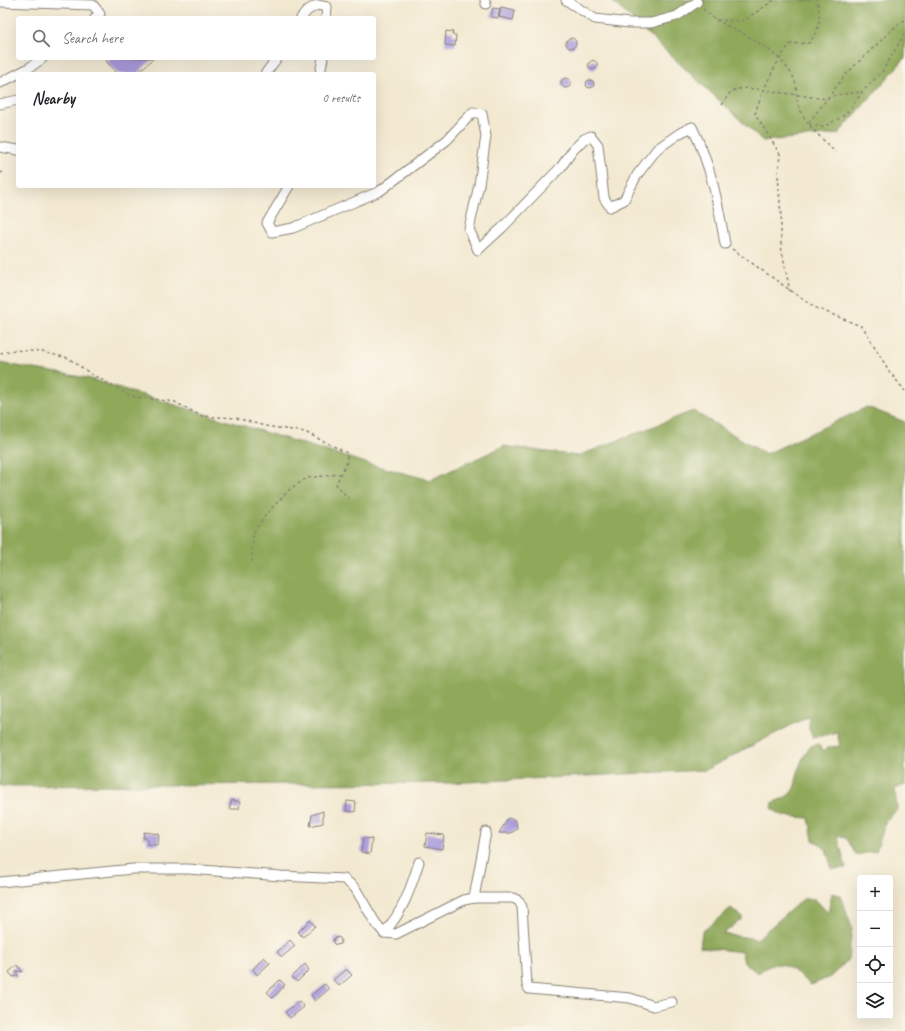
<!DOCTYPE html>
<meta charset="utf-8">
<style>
body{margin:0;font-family:Caveat,sans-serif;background:#f2f2f2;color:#202124}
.controls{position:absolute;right:12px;bottom:12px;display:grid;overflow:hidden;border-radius:4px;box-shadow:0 4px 16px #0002}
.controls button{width:36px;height:36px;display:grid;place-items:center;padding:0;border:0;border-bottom:1px solid #e0e0e0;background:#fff;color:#202124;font:20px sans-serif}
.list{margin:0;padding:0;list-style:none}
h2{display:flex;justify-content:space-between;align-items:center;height:52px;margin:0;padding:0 16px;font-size:17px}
h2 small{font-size:13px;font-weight:400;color:#757577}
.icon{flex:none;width:22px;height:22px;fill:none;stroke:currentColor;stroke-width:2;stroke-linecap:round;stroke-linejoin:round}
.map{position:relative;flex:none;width:905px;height:1031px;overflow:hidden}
.search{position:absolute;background:#fff;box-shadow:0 4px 16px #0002;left:16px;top:16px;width:360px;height:44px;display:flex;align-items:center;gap:10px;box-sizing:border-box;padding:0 14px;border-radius:4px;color:#757577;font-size:15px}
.panel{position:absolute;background:#fff;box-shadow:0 4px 16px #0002;left:16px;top:72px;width:360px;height:116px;border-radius:4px}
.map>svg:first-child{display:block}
.forest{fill:#8fa85a;stroke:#56623b}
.building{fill:#a99adb}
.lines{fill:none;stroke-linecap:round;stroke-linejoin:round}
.street-casing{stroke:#888276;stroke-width:11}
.path{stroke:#888276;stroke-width:1.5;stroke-dasharray:3 3;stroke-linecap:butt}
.street{stroke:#fff;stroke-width:9}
</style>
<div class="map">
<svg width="905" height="1031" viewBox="0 0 905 1031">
<rect width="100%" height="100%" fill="#fbf7ec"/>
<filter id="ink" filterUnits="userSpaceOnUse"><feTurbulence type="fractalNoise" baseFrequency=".025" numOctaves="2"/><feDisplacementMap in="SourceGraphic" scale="8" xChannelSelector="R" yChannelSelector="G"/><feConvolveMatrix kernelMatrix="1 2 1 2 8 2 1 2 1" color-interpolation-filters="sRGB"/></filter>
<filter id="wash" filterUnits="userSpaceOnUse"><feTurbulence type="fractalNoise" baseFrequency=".012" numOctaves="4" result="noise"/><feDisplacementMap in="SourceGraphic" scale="16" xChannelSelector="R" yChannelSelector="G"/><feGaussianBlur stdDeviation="0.9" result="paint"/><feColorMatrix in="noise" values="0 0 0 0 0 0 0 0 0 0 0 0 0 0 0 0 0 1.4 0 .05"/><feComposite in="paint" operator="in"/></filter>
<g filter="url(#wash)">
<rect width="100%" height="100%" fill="#f3e9d1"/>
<g class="forest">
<path d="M611 0H905V58L838 134 763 141Z"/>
<path d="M0 363 87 378 369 464 430 480 504 446 578 456 693 411 766 454 867 407 905 422V785L895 789 897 810 886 821 876 851 856 855 847 839 837 834 846 868 832 869 826 849 813 840 809 818 784 816 772 809 773 802C799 794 793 787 800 765 802 758 807 752 811 746L818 744 823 751 830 747 840 746 837 732 813 738 809 729V716L705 770 448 783 0 786Z"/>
<path d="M832 893 840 895 852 928 848 960 830 977 811 985C789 969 783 954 758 973L744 963 742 952 700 947 702 932 731 908 743 918 723 934 757 939 803 899H815L828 913Z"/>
</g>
<g id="blocks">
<g class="building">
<path d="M501 7 515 10 513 20 499 17Z"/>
<path d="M493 8 500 9 498 18 491 17Z"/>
<path d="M446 31 453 32 452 35H456L455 46 445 45Z"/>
<circle cx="571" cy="43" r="5"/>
<path d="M110 58H154L136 74H118L106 61Z"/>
<circle cx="593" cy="65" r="4.5"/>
<circle cx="566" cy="83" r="5"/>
<circle cx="590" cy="84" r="4"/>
<path d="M232 800 240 802 239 809H229Z"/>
<path d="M347 801 356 802 355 812 346 811Z"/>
<path d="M323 811V823L310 826 312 815Z"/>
<path d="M508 818 516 821 517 829 511 833H499Z"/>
<path d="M144 832 159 834 158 845 147 844V838H143Z"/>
<path d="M427 833 444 835 442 849 425 846Z"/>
<path d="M363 838 372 839 370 854 361 852Z"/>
<path d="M310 920 315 926 303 937 298 932Z"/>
<circle cx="337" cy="941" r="4"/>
<path d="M290 940 295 946 282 957 277 952Z"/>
<path d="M264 957 270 963 257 975 253 969Z"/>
<path d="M305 964 309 970 297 982 292 977Z"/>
<path d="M17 965 23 972 16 971 18 976 13 977 9 972Z"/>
<path d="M346 969 352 975 339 986 333 980Z"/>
<path d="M280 980 285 985 273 998 267 992Z"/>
<path d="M325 984 329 989 315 1001 311 995Z"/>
<path d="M299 1001 304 1007 290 1018 285 1012Z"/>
</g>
</g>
</g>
<g filter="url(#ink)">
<use href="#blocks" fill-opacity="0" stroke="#888276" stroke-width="1"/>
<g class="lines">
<g class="street-casing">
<g id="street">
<path d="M485 0 486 4"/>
<path d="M566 0 595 19 630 23H651L677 16 697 2"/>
<path d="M0 2 93 5 100 14 95 18"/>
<path d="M301 18 308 10 317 5 327 7 326 18"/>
<path d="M265 74 277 58"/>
<path d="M320 74 323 58"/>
<path d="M0 83 29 68 43 58"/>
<path d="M0 104 18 100"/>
<path d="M0 147 18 150"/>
<path d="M289 186 267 223 272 232 293 228 380 191 447 140 473 112 482 114 486 136 479 185 469 229 478 250 502 228 561 167 573 150 584 139 591 136 598 145 604 198 610 207 624 200 637 175 657 149 680 133 692 127C711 165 718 203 725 244"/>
<path d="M0 882 133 869H188L281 876 344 879 355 888 375 922 384 933 396 934 464 900 474 898 486 832"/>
<path d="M474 898H513L519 901 522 907 527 985 529 989 630 998 654 1006 672 1002"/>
<path d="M384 933C404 910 410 890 419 862"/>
</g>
</g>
<g class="path">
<path d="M703 9 716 20 743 21 774 0"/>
<path d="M716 20C742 33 776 48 792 75 799 85 795 100 800 110 807 126 823 139 835 152"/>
<path d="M905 20 897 25 846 74 808 124 823 127 842 117 851 108 862 92 882 72 905 33"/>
<path d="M722 105 731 91 744 88 763 90 826 99 835 95 862 92"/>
<path d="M0 173 3 172"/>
<path d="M732 249 814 307 863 327 889 371 905 391"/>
<path d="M790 292 781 246V217L778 175 780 154 755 114C763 88 774 66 790 44L809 43C821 27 821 19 817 0"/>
<path d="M0 353 15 350 42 352 68 358 91 374 131 396 175 402 201 416 236 418 265 426 305 432 347 453V462L336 484 349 499"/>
<path d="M252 562 253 533 268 512 290 489 307 478 340 474"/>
</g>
<use href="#street" class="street"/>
</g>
</g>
</svg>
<div class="controls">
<button>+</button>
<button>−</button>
<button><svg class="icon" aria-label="locate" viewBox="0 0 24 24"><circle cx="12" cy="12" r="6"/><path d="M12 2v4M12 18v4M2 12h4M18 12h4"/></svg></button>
<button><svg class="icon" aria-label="layers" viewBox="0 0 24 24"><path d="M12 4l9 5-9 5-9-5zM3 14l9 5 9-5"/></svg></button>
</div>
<div class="search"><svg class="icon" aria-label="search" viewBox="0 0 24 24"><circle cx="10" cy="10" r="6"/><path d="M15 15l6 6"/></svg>Search here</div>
<section class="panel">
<h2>Nearby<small>0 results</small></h2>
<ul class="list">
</ul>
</section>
</div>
